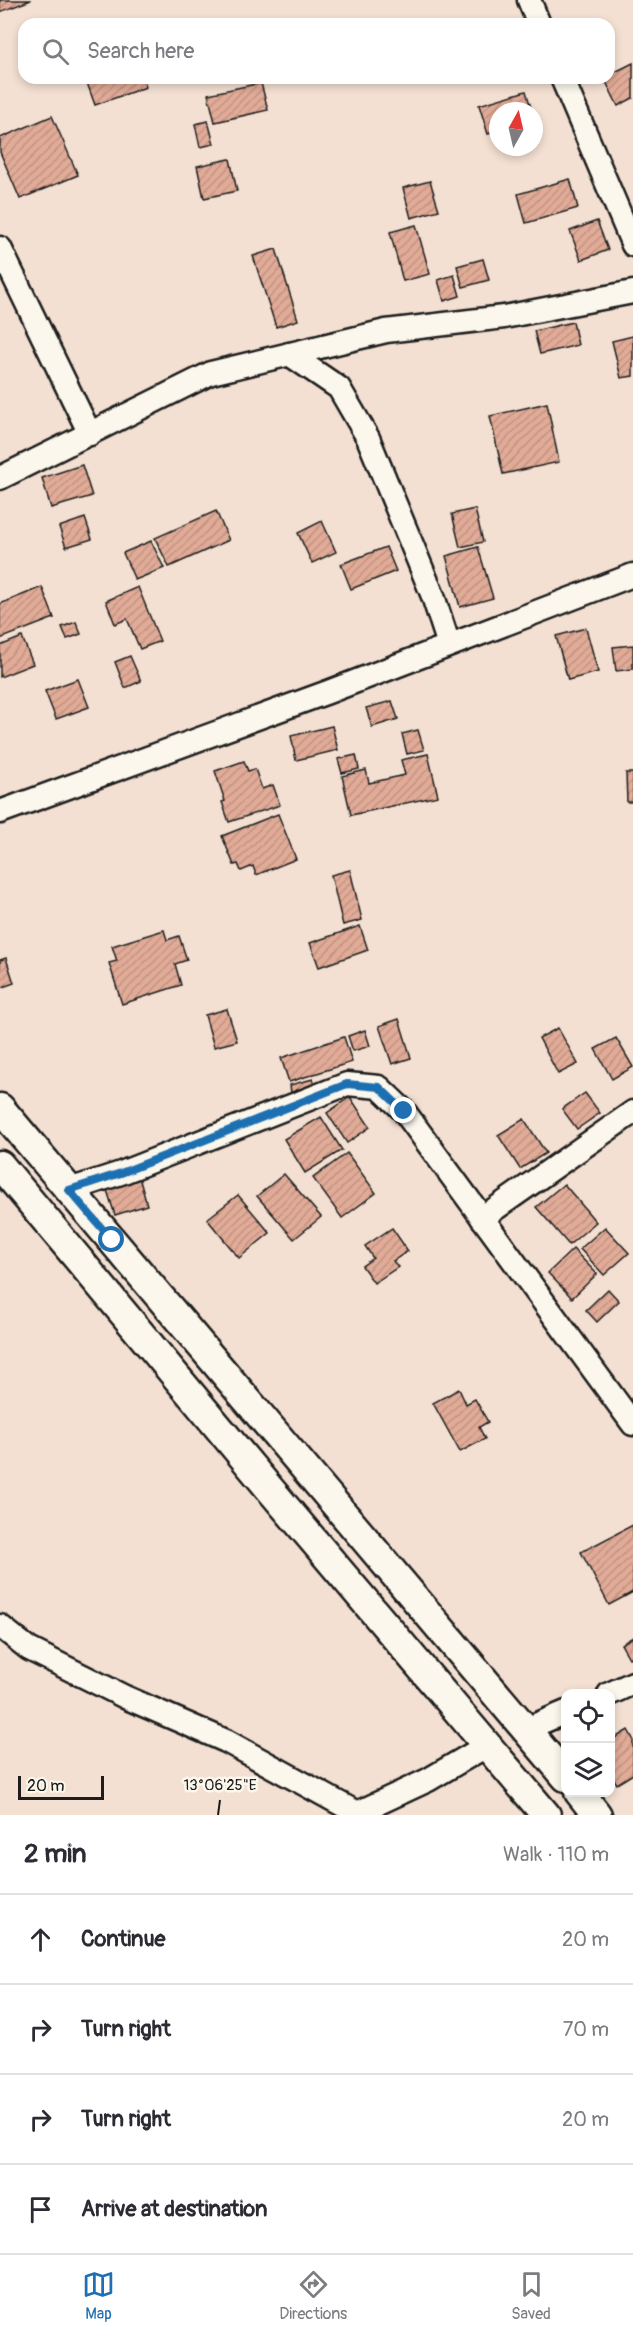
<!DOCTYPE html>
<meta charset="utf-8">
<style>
body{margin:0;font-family:Pangolin,sans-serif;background:#f2f2f3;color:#2b2b33}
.controls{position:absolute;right:18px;bottom:18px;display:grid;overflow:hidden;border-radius:12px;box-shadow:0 3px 9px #0003}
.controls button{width:54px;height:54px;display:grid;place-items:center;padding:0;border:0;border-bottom:2px solid #e1e1e2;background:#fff;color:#2b2b33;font:30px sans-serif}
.compass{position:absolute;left:489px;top:102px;width:54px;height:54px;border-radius:50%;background:#fff;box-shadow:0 3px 9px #0003;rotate:8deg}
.scale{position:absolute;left:18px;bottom:15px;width:86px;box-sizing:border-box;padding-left:6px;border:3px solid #1c1c1c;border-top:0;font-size:16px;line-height:21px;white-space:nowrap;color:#1c1c1c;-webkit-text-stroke:4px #fbf7ec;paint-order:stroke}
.stop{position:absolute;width:18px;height:18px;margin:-14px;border:4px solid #1f6fb2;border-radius:50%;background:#fff}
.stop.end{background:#1f6fb2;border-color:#fff;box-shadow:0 2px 6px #0008}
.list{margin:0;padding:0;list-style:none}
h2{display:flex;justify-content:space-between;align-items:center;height:78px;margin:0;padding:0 24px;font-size:26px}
h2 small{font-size:20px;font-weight:400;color:#7c7c81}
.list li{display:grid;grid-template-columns:39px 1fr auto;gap:18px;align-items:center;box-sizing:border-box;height:90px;padding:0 24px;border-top:2px solid #e1e1e2}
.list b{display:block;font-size:22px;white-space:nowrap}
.list em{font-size:20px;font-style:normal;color:#7c7c81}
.icon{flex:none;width:33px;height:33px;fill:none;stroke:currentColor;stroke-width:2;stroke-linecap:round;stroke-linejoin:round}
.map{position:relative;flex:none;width:633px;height:1815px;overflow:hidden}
.search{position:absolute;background:#fff;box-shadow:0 3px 9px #0003;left:18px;right:18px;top:18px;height:66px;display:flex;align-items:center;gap:15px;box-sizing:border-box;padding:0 21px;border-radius:18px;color:#7c7c81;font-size:22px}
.sheet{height:438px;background:#fff}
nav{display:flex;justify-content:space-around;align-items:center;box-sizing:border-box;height:84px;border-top:2px solid #e1e1e2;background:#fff;font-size:16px;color:#7c7c81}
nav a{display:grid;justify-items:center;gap:3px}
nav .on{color:#1f6fb2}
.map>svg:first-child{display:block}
.building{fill:url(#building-hatch);stroke:#1c1c1c;stroke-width:1.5}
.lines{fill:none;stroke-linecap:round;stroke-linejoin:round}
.minor-casing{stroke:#1c1c1c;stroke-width:27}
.tertiary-casing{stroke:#1c1c1c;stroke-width:33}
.minor{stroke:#fbf7ec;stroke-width:22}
.tertiary{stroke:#fbf7ec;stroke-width:28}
.route{stroke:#1f6fb2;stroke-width:8}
.ticks{fill:none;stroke:#1c1c1c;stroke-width:2}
.ticks-label{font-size:15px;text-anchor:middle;fill:#1c1c1c;stroke:#fbf7ec;stroke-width:5;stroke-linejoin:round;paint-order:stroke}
</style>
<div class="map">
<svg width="633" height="1815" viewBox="0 0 633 1815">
<defs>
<pattern id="building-hatch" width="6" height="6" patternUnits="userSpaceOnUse" patternTransform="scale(1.5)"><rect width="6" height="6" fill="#e1ab97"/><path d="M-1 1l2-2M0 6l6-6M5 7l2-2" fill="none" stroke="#c09382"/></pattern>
</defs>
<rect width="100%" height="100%" fill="#f3e0d2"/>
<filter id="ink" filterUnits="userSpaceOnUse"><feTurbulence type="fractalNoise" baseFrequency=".0167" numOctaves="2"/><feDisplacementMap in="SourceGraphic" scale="12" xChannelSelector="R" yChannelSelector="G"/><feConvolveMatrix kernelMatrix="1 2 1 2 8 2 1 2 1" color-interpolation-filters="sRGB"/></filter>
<g filter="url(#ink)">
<g class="building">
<path d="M0 0H31L0 12Z"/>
<path d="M633 63V98L618 106 604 78H609V75Z"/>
<path d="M93 78H143L146 87 95 105 86 80Z"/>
<path d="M261 83 268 110 215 122 208 94Z"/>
<path d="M526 91 532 111H498V131L488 134 479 105Z"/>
<path d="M52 116 78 175 20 199 0 152V138Z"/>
<path d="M208 121 214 144 200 147 195 124Z"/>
<path d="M230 159 237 191 204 198 197 166Z"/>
<path d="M570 179 578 208 526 223 518 194Z"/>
<path d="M430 181 439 210 411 218 403 188Z"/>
<path d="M597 221 608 250 581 260 570 231Z"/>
<path d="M416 225 430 274 403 281 390 232Z"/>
<path d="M276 249 298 320 276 327 253 256Z"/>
<path d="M483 259 489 280 463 287 457 266Z"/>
<path d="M454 275 460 296 444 301 438 280Z"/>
<path d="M573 322 578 345 540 354 534 331Z"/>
<path d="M633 336V376L621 378 612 341Z"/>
<path d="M547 403 559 462 503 474 490 416Z"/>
<path d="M82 465 92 496 51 508 42 478Z"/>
<path d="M475 509 483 542 460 547 452 514Z"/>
<path d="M216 511 229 540 169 567 155 538Z"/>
<path d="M85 518 92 539 66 547 59 527Z"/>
<path d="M322 521 336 552 312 563 298 533Z"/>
<path d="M151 541 164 568 135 580 123 553Z"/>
<path d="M386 547 396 571 351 589 341 564Z"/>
<path d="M478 547 493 598 460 607 446 556Z"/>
<path d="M42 587 54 618 0 639V604Z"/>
<path d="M138 587 160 641 140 649 127 619 115 624 106 601Z"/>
<path d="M76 622 81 634 67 639 62 627Z"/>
<path d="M586 628 598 672 568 680 556 636Z"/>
<path d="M22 637 33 664 0 677V646Z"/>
<path d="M633 645V669L616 671 613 647Z"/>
<path d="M130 656 141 681 125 688 115 662Z"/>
<path d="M78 679 89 707 56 719 45 691Z"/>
<path d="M392 701 398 719 372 727 366 708Z"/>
<path d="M332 726 338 750 296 760 291 736Z"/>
<path d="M418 730 424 750 407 754 402 734Z"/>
<path d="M428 754 438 796 351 815 342 776 366 770 369 783 405 775 401 760Z"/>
<path d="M356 755 359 769 342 773 338 759Z"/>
<path d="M244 761 248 771 255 769 262 789 273 785 280 805 229 822 222 802 225 801 215 771Z"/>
<path d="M626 773H633V802H627Z"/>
<path d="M278 814 296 859 256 875 253 866 241 871 238 864 234 865 222 836Z"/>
<path d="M350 870 362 920 343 925 331 875Z"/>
<path d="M360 926 368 950 319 967 310 943Z"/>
<path d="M164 930 167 940 179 936 187 960 175 964 181 985 122 1004 109 963 117 961 112 946Z"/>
<path d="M6 958 14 983 0 988V960Z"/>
<path d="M227 1009 237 1041 214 1047 205 1015Z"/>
<path d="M399 1019 411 1058 392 1064 379 1026Z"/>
<path d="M558 1028 578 1064 558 1074 539 1038Z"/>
<path d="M365 1030 370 1046 353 1051 348 1036Z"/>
<path d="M344 1037 352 1062 289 1082 281 1058Z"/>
<path d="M616 1038 633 1067 612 1079 595 1049Z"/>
<path d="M313 1079 315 1087 291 1093 290 1085Z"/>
<path d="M585 1093 600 1113 577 1129 562 1109Z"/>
<path d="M350 1097 370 1127 347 1143 327 1113Z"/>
<path d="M321 1117 342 1150 305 1173 284 1139Z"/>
<path d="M524 1119 546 1153 520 1169 498 1135Z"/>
<path d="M347 1153 376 1193 342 1218 313 1178Z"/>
<path d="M284 1174 321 1217 294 1239 257 1196Z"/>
<path d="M139 1177 147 1205 115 1215 106 1187Z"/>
<path d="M564 1184 596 1222 569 1245 536 1207Z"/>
<path d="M238 1195 270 1233 239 1258 207 1219Z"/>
<path d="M605 1227 629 1253 604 1275 580 1249Z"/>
<path d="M392 1228 408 1251 393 1261 398 1267 374 1283 362 1266 373 1258 365 1246Z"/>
<path d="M573 1249 597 1274 572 1298 548 1273Z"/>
<path d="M608 1289 619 1301 597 1322 586 1310Z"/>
<path d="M459 1389 466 1404 475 1399 488 1422 479 1427 485 1439 460 1452 433 1403Z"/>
<path d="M633 1525V1592L609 1605 581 1552Z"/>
<path d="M633 1637V1656L629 1658 621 1644Z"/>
<path d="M628 1730 633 1739V1774L617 1784 610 1773V1741Z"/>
</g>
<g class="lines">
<g class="minor-casing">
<g id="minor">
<path d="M529 0 539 24"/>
<path d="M562 78 633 245"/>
<path d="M0 248 90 434"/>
<path d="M289 354 339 388 368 438 433 596 449 645"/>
<path d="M0 478 211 373 386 331 504 317 633 292"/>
<path d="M0 812 328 692 633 575"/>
<path d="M69 1190 121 1173 347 1084 379 1087 404 1111 633 1424"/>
<path d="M482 1218 633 1112"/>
<path d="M0 1626 29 1649 125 1697 226 1741 359 1814"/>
<path d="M609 1694 633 1683"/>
<path d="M526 1729 566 1712"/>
<path d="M353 1815 428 1780 486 1746"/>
</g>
</g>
<g class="tertiary-casing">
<g id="tertiary">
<path d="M0 1108 566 1777"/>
<path d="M0 1165 269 1488 546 1815"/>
<path d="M579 1792 597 1815"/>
</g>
</g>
<use href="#minor" class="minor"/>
<use href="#tertiary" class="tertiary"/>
</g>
</g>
<g class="lines" filter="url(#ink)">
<path class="route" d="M112 1240 69 1190 121 1173 347 1084 379 1087 404 1111"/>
</g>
<path class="ticks" d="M218 1815 220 1800"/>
<g class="ticks-label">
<text x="220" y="1790">13°06'25"E</text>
</g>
</svg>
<div class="controls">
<button><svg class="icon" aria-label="locate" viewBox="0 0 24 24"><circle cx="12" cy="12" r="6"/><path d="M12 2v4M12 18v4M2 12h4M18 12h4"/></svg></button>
<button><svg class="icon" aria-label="layers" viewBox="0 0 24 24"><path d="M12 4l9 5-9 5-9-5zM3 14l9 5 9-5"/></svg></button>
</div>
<svg class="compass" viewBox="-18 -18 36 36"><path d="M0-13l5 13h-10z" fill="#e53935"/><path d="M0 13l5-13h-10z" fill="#7c7c81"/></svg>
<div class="scale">20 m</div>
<div class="stop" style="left:112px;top:1240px"></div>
<div class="stop end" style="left:404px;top:1111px"></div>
<div class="search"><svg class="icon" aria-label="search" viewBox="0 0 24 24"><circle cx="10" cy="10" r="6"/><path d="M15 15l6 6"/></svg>Search here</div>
</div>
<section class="sheet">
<h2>2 min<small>Walk · 110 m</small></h2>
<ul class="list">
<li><svg class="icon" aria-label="ahead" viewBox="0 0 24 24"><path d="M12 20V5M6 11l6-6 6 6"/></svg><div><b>Continue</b></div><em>20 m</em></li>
<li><svg class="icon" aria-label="right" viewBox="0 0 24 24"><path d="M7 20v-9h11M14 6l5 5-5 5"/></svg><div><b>Turn right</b></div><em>70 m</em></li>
<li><svg class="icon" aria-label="right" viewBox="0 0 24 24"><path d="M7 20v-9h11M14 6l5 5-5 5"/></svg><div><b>Turn right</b></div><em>20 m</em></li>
<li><svg class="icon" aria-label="arrive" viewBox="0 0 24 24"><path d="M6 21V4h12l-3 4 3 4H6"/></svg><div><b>Arrive at destination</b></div></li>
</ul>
</section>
<nav>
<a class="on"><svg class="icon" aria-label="map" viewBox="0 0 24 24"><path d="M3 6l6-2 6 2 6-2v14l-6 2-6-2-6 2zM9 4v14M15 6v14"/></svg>Map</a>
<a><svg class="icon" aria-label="directions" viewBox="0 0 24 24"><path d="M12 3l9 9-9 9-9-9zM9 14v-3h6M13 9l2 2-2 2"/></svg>Directions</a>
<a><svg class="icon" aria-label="saved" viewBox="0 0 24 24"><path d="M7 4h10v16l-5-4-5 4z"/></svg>Saved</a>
</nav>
